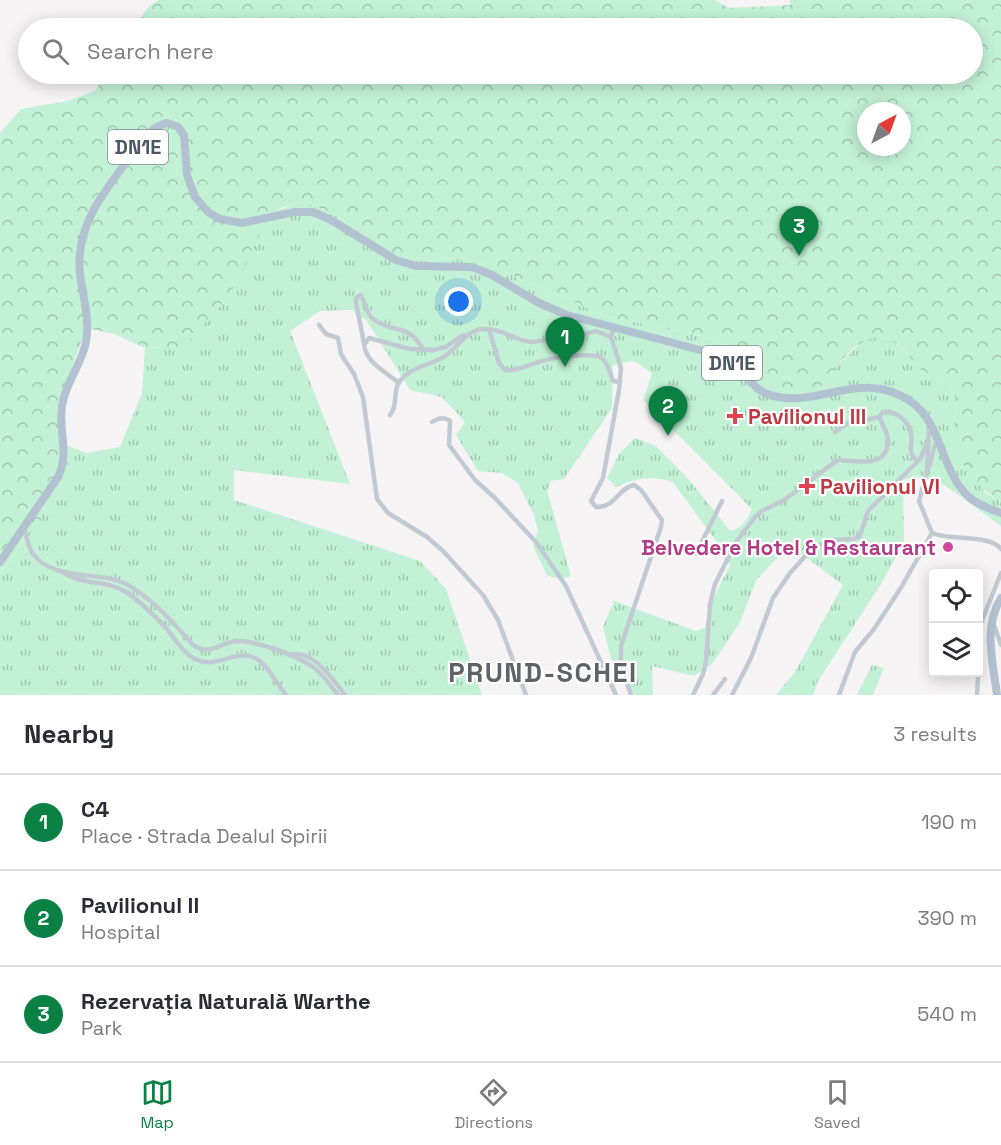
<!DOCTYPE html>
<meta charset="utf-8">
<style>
body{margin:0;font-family:"Space Grotesk",sans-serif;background:#f7f7f7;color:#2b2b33}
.controls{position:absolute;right:18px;bottom:18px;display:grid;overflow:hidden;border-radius:6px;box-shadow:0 3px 15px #0003}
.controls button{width:54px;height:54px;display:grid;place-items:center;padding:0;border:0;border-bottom:2px solid #e1e1e2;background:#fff;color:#2b2b33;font:30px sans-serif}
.compass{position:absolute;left:857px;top:102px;width:54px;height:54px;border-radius:50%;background:#fff;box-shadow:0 3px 15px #0003;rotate:41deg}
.you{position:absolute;left:459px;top:302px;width:21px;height:21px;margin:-15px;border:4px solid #fff;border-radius:50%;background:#1a73e8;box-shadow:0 0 0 9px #1a73e833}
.badge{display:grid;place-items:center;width:39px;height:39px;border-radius:50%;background:#0b8043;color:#fff;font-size:20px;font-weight:700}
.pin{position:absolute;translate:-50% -50px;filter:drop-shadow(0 2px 3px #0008)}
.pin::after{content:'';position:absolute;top:32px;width:21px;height:18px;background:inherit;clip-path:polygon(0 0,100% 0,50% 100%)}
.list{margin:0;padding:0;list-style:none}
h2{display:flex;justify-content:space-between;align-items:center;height:78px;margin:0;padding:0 24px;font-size:26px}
h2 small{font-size:20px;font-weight:400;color:#7c7c81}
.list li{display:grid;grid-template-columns:39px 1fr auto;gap:18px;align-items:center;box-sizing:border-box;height:96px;padding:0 24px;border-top:2px solid #e1e1e2}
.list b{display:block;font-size:22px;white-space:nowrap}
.list p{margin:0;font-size:20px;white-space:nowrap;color:#7c7c81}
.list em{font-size:20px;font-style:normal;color:#7c7c81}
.icon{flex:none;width:33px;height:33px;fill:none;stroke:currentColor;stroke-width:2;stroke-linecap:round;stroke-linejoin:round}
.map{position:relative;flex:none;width:1001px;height:695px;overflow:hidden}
.search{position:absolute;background:#fff;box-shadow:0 3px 15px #0003;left:18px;right:18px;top:18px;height:66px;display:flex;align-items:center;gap:15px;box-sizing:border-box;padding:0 21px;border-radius:33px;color:#7c7c81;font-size:22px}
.sheet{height:366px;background:#fff}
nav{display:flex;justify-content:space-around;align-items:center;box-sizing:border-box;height:84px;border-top:2px solid #e1e1e2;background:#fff;font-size:16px;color:#7c7c81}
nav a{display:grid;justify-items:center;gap:3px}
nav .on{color:#0b8043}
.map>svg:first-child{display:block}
.grass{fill:url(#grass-tufts)}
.forest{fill:url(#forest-crowns);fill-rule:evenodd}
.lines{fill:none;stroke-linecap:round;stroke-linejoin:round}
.minor{stroke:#c1cad2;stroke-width:4.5}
.primary{stroke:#b3c2d1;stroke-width:8}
.health-dot{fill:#e0444e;stroke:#fff;stroke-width:2}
.hotel-dot{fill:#d1479c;stroke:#fff;stroke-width:2}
.labels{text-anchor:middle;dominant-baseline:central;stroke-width:4.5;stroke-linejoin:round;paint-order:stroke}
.shield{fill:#fff;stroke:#808990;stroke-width:1.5}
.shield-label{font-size:20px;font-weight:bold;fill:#4a5661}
.health-label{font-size:21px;font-weight:bold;fill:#be3a42;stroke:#fff;text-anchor:start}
.hotel-label{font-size:21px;font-weight:bold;fill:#b23c85;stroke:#fff;text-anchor:end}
.district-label{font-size:27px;font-weight:bold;letter-spacing:1.5px;fill:#5f6368;stroke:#fff}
</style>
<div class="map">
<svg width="1001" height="695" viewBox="0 0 1001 695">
<defs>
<pattern id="grass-tufts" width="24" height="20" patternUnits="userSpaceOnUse" patternTransform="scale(1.5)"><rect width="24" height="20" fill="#c3f1d5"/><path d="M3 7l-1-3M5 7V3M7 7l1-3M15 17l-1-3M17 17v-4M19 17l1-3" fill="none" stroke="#a0c6b0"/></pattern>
<pattern id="forest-crowns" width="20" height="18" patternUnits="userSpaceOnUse" patternTransform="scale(1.5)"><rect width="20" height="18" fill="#c3f1d5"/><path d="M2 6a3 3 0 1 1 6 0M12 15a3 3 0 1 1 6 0" fill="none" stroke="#a0c6b0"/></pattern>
</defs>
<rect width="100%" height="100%" fill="#f5f3f3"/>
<g class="grass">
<path d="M304 202 336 215 377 245 424 261 472 257 608 317 691 333 722 343 740 354 753 365 840 363 864 340 874 337 891 340 905 350 919 368 948 384 956 399 954 426 985 493 1001 501V526L945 485 916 476 903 480 904 542 881 584 818 681 813 695H776L795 672 843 585 795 549 777 558 757 579 740 622 712 664 694 676 652 666 653 695H635L615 673 603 627 614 601 696 631 705 628 712 601 730 565 721 548 673 482C654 475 634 478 616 487L607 478 619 454 635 438 656 446 691 482 730 531C742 528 747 520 752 509L643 400 652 373 634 361 613 365 612 408 564 479 551 481 547 490 571 576C562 580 556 578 547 575L533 546 538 531 534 515 518 483 502 473 478 471 456 435 465 422 442 397 410 390 367 321 352 310 320 311 290 331 350 484 234 470V500L420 561 446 589 482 695H0V574L26 538 63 444 86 453 120 447 142 393 145 348 185 346 263 228C279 208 279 208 304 202Z"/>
<path d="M872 665 884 668 873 695H857Z"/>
</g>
<path class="forest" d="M159 0H715L729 8 790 5V0H1001V501C970 485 954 458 954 424 954 415 957 404 955 397 948 379 934 378 920 369 913 364 910 354 903 348 865 319 844 359 821 386L785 389 768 382 740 354 722 343 691 333 608 317 472 257 424 261 403 257 377 245 336 215 304 202 282 207 277 211 263 228 229 296 185 346 145 348 114 334 86 328 57 409 59 430 68 459 69 476 0 574V133L21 109 67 101 95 91 106 74H972V28H134L149 6ZM866 111H902V147H866Z"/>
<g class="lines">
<g class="minor">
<path d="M319 325 326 334 338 338 341 354 354 374 363 397 377 499 388 513 427 537 443 551 483 595 498 620 526 695"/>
<path d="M614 328 611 337 621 368 619 390 603 478 591 501 596 507C615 508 618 488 634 485L641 490 662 520 661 527 621 646V666L631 695"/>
<path d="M489 329 499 363 505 370C517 372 530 364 542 361 553 358 595 351 603 359 609 365 610 374 613 381L620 382"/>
<path d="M364 343 356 303V298L360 295C366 301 365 313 373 319 395 335 406 321 424 350"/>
<path d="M399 383C386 372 367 364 364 345L369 338 410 349 433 350 446 347 461 336 469 335"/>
<path d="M390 415C398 406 393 394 398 384 408 366 431 366 445 356 457 348 467 330 482 329 501 328 514 340 531 342L578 336 596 331 611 337"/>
<path d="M432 422C438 418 444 416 450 421L449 445 475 480 495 498 536 542 566 586 616 695"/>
<path d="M835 432 848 423 880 417"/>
<path d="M928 469C933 459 931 450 938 440"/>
<path d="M24 528C26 536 28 546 33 554 54 582 100 570 128 585 154 600 173 623 193 645 210 657 220 642 237 641 257 641 296 655 313 667 323 674 330 685 338 695"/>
<path d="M932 533C950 541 990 534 1001 549"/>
<path d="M696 554 722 501"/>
<path d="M61 571C80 586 106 579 126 592 141 602 155 616 167 629 175 639 183 653 195 659 216 671 241 644 261 662 270 670 278 685 286 695"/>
<path d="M994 625 1001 645"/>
<path d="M289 655C313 648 332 679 345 695"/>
<path d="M693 695 703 674 706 662 710 604 715 584 736 542 755 517 762 511 784 500 835 462 839 460C860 462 893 468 887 435 885 428 881 423 880 417L883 412C895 410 909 421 911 433 913 444 907 452 916 460"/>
<path d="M713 695 725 679"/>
<path d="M732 695 751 658 773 598 790 573 809 552 817 546 832 540 854 539 860 536 868 511 920 459 927 444"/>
<path d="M839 695 855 652 874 629 902 586 932 533 919 501 927 471 929 424"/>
<path d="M977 695 981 623 1001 573"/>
</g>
<g class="primary">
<path d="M0 562 58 477C70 453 58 430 62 406 65 383 82 364 86 342 90 319 83 297 80 274 75 228 102 194 128 160 139 146 149 127 167 123L178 127 184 135 187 175 195 197 208 212 220 219 242 223 295 212H313L331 220 396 260 416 266 472 267 492 275 539 303 567 315 719 355C726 359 733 363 738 368 749 378 757 393 773 396 820 408 861 368 910 401 943 423 940 471 969 497 978 505 990 509 1001 513"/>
<path d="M997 695C993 663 983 627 1001 598"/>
</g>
</g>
<g class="health-dot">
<path d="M732 407h6v6h6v6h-6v6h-6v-6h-6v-6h6z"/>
<path d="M804 477h6v6h6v6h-6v6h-6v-6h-6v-6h6z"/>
</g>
<circle class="hotel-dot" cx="948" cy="547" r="6"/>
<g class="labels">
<g class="shield">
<rect x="108" y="130" width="60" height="34" rx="4.5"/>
<rect x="702" y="346" width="60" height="34" rx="4.5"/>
</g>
<g class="shield-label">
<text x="138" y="147">DN1E</text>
<text x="732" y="363">DN1E</text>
</g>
<g class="health-label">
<text x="748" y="416">Pavilionul III</text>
<text x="820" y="486">Pavilionul VI</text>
</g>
<g class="hotel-label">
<text x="936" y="547">Belvedere Hotel &amp; Restaurant</text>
</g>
<g class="district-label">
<text x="543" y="672">PRUND-SCHEI</text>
</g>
</g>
</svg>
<div class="controls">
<button><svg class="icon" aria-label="locate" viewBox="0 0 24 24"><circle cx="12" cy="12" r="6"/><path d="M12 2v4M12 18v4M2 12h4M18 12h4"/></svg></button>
<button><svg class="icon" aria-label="layers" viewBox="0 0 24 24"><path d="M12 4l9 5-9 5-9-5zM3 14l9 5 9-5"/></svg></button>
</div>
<svg class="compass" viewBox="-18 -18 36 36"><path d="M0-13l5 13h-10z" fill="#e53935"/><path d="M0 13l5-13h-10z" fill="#7c7c81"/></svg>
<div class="you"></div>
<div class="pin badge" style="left:565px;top:367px">1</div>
<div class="pin badge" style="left:668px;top:436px">2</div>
<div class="pin badge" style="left:799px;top:256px">3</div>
<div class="search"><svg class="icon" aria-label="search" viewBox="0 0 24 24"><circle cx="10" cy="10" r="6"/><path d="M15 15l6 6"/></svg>Search here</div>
</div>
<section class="sheet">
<h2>Nearby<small>3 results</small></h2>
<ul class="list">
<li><span class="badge">1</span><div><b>C4</b><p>Place · Strada Dealul Spirii</p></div><em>190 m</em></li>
<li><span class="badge">2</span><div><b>Pavilionul II</b><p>Hospital</p></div><em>390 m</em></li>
<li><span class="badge">3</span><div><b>Rezervația Naturală Warthe</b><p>Park</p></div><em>540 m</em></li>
</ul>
</section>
<nav>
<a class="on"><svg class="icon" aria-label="map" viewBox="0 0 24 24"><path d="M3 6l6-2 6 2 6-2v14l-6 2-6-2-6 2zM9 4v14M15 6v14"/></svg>Map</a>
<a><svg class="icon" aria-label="directions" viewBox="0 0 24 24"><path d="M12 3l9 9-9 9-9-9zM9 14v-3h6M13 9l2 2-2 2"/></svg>Directions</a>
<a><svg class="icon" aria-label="saved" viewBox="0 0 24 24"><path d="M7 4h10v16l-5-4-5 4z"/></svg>Saved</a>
</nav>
